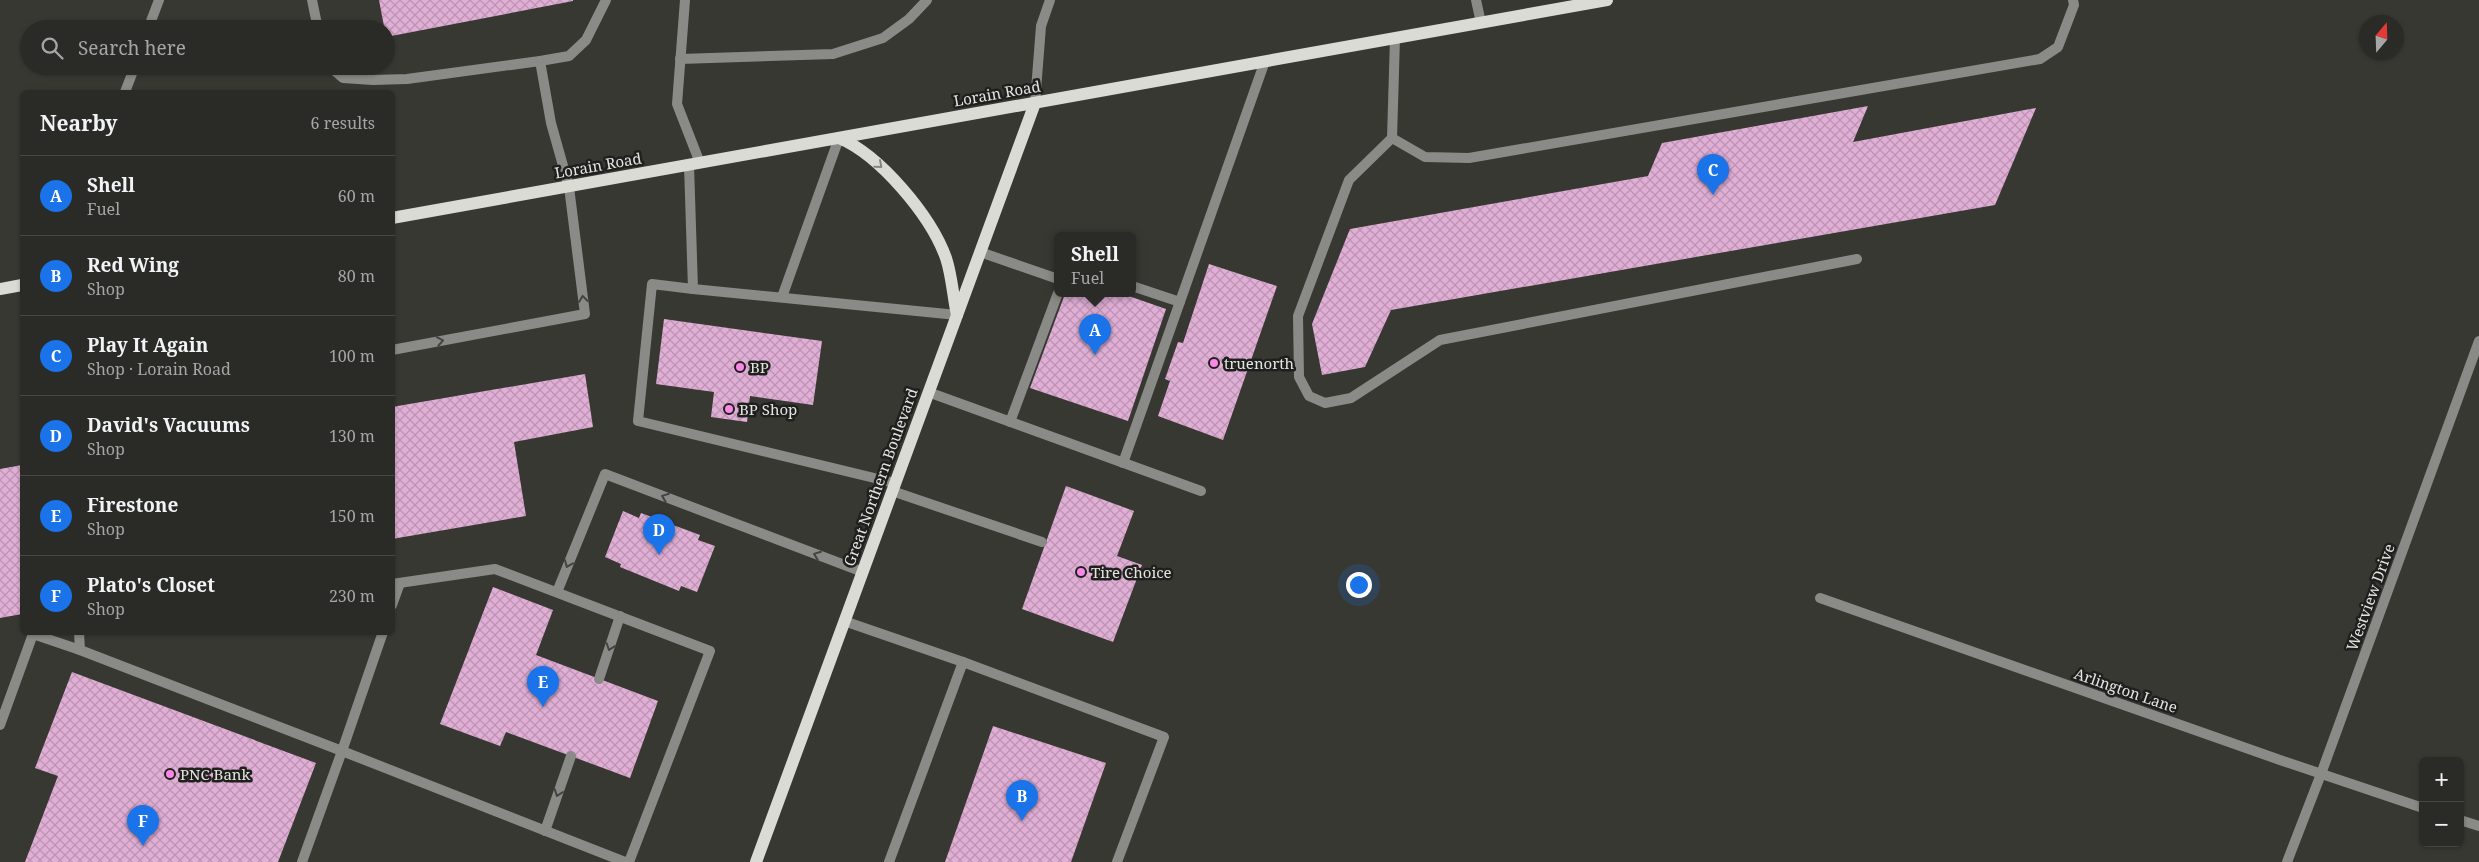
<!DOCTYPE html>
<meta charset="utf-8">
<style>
body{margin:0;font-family:"Noto Serif",serif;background:#32322e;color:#f1f3f6}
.controls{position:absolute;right:15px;bottom:15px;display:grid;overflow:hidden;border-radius:8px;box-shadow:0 1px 4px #0004}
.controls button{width:45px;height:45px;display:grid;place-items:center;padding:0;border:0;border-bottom:1px solid #464643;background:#2a2a26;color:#f1f3f6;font:25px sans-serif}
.compass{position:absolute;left:2359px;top:15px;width:45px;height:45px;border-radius:50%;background:#2a2a26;box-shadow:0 1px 4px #0004;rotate:19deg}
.you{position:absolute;left:1358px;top:584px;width:18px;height:18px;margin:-12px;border:4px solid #fff;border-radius:50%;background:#1a73e8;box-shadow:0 0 0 8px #1a73e833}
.badge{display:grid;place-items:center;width:32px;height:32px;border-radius:50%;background:#1a73e8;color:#fff;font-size:16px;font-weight:700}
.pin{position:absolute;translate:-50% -41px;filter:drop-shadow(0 1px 2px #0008)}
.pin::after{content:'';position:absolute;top:26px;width:18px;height:15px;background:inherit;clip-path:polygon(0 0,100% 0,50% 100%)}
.popup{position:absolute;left:1054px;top:232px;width:82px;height:65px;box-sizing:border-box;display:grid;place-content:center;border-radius:8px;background:#2a2a26;filter:drop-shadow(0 1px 4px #0005);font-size:16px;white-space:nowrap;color:#a5a7a7}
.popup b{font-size:19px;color:#f1f3f6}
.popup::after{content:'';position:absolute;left:50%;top:100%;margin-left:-10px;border:10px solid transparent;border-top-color:#2a2a26}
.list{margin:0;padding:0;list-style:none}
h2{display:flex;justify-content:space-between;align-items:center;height:65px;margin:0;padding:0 20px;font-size:21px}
h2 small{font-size:16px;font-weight:400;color:#a5a7a7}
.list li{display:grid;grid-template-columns:32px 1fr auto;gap:15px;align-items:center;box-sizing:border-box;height:80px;padding:0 20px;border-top:1px solid #464643}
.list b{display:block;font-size:19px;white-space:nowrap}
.list p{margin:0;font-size:16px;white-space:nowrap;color:#a5a7a7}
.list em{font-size:16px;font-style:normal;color:#a5a7a7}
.icon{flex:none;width:28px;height:28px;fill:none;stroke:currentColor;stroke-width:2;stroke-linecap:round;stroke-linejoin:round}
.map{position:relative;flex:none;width:2479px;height:862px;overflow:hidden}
.search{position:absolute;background:#2a2a26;box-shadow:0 1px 4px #0004;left:20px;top:20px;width:375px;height:55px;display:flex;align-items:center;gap:12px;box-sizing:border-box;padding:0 18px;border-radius:28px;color:#a5a7a7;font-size:19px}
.panel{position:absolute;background:#2a2a26;box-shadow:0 1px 4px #0004;left:20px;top:90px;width:375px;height:545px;border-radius:8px}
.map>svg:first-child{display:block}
.building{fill:url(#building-cross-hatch)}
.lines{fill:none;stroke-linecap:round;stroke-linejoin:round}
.lane{stroke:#8a8a87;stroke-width:10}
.street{stroke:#8a8a87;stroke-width:10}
.primary{stroke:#dbdbd6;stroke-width:12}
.oneway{stroke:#868683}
.oneway2{stroke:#444442}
.poi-dot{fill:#fa87e7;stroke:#1f1f1d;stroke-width:2}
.labels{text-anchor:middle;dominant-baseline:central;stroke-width:5;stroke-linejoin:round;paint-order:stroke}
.street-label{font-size:15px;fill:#e4e4e1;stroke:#1f1f1d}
.poi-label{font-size:15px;fill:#e4e4e1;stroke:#1f1f1d;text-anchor:start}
</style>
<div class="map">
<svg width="2479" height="862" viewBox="0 0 2479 862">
<defs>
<pattern id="building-cross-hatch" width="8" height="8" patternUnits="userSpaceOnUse" patternTransform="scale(1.25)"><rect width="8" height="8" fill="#e1aed6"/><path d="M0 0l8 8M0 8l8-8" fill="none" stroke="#ba94b2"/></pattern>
</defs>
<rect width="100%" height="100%" fill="#383833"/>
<g class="building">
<path d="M379 0H573V1L386 37Z"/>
<path d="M1868 106 1853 142 2036 108 1995 205 1391 310 1365 367 1322 375 1312 324 1350 229 1648 176 1662 143Z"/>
<path d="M1209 264 1277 286 1223 440 1158 416 1170 381 1165 379 1178 342 1183 343Z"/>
<path d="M1065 294H1123L1166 309 1128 421 1030 388Z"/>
<path d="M664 319 822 341 813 405 750 396 747 422 711 417 714 392 656 384Z"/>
<path d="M585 374 593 427 514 442 526 516 392 539V407Z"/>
<path d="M22 465V614L0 618V469Z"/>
<path d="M1066 486 1134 511 1117 556 1142 565 1113 642 1022 609Z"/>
<path d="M623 511 639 518 641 513 700 535 698 540 715 546 697 592 681 586 679 591 620 567 621 564 605 557Z"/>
<path d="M493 587 553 610 536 655 658 701 630 778 506 732 500 746 440 724Z"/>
<path d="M72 672 316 763 278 862H25L58 776 35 768Z"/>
<path d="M993 726 1106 763 1071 862H945Z"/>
</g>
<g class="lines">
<g class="lane">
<path d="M312 0 318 29"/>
<path d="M685 0 677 104 700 163"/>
<path d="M1476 0 1481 23"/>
<path d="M1395 38 1392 138 1425 157 1469 158 2040 59 2058 47 2074 5 2073 0"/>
<path d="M680 59 833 54 883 38 909 19 927 0"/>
<path d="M540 61 569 56 586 40 606 0"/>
<path d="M329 66 343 78 373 80 407 79 540 61 551 123 569 187 585 314 392 350"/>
<path d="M1035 103 1041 26 1050 0"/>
<path d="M1392 138 1349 180 1298 316 1299 377 1309 396 1325 403 1351 398 1440 340 1857 259"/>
<path d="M689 165 693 289 957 315"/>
<path d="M980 252 1058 279"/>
<path d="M1132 286 1180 302"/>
<path d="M693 289 652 284 638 421 895 483"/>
<path d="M782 297 839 138"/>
<path d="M928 392 1201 491"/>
<path d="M1010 422 1058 293"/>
<path d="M1123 463 1265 61"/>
<path d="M892 491 1042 542"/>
<path d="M392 584 495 569 710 651 629 862"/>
<path d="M557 592 605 474 863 572"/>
<path d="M392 605 400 583"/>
<path d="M844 621 963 662 1164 737 1117 862"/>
<path d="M79 632 80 650 342 751 302 862"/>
<path d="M383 632 342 751 625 862"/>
<path d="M599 679 620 616"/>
<path d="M0 725 33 634 80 650"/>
<path d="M545 831 571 756"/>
<path d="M889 862 963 662"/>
</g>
<g class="street">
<path d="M148 29 159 0"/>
<path d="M125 92 135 66"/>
<path d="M1820 598 2280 760 2423 808"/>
<path d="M2460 820 2479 826"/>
<path d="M2287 862 2321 774 2479 341"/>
</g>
<g class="primary">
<path d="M839 138C880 155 931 216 946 258 952 276 953 297 957 315"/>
<path d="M392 218 1607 0"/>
<path d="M0 289 22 285"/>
<path d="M756 862 1035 103"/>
</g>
</g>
<defs><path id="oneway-chevron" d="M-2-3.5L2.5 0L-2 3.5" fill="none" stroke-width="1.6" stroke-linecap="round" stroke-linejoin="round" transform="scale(1.25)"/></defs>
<use class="oneway" href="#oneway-chevron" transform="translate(879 165) rotate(41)"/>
<g class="oneway2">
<use href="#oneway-chevron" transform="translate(583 299) rotate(-97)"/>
<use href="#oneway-chevron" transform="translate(440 341) rotate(-11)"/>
<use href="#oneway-chevron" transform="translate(665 497) rotate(-159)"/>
<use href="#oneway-chevron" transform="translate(817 555) rotate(-159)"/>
<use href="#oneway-chevron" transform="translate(568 564) rotate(112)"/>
<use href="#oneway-chevron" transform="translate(610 647) rotate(109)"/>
<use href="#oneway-chevron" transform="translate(558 793) rotate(110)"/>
</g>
<g class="poi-dot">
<circle cx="1214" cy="363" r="5"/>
<circle cx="740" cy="367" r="5"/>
<circle cx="729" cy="409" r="5"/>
<circle cx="1081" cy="572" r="5"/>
<circle cx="170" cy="774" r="5"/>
</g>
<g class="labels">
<g class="street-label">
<text transform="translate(997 93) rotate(-10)">Lorain Road</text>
<text transform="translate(598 165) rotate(-10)">Lorain Road</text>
<text transform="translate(880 477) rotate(-70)">Great Northern Boulevard</text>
<text transform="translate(2370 597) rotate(-70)">Westview Drive</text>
<text transform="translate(2126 690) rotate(19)">Arlington Lane</text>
</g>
<g class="poi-label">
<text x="1224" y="363">truenorth</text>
<text x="750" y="367">BP</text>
<text x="739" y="409">BP Shop</text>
<text x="1091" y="572">Tire Choice</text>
<text x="180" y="774">PNC Bank</text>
</g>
</g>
</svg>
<div class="controls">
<button>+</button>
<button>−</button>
</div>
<svg class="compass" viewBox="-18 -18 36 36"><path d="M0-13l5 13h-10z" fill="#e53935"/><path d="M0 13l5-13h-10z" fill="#a5a7a7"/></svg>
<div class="you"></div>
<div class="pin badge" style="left:1095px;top:355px">A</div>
<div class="popup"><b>Shell</b>Fuel</div>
<div class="pin badge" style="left:1022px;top:821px">B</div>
<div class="pin badge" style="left:1713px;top:195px">C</div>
<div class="pin badge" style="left:659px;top:555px">D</div>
<div class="pin badge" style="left:543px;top:707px">E</div>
<div class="pin badge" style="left:143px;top:846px">F</div>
<div class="search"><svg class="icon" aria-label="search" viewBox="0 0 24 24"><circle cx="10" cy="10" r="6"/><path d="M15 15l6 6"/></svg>Search here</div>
<section class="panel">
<h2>Nearby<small>6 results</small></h2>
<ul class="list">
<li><span class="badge">A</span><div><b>Shell</b><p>Fuel</p></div><em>60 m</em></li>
<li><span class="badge">B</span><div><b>Red Wing</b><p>Shop</p></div><em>80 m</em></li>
<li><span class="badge">C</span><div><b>Play It Again</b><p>Shop · Lorain Road</p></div><em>100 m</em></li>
<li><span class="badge">D</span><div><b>David's Vacuums</b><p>Shop</p></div><em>130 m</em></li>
<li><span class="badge">E</span><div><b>Firestone</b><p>Shop</p></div><em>150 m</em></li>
<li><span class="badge">F</span><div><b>Plato's Closet</b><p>Shop</p></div><em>230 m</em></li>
</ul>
</section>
</div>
